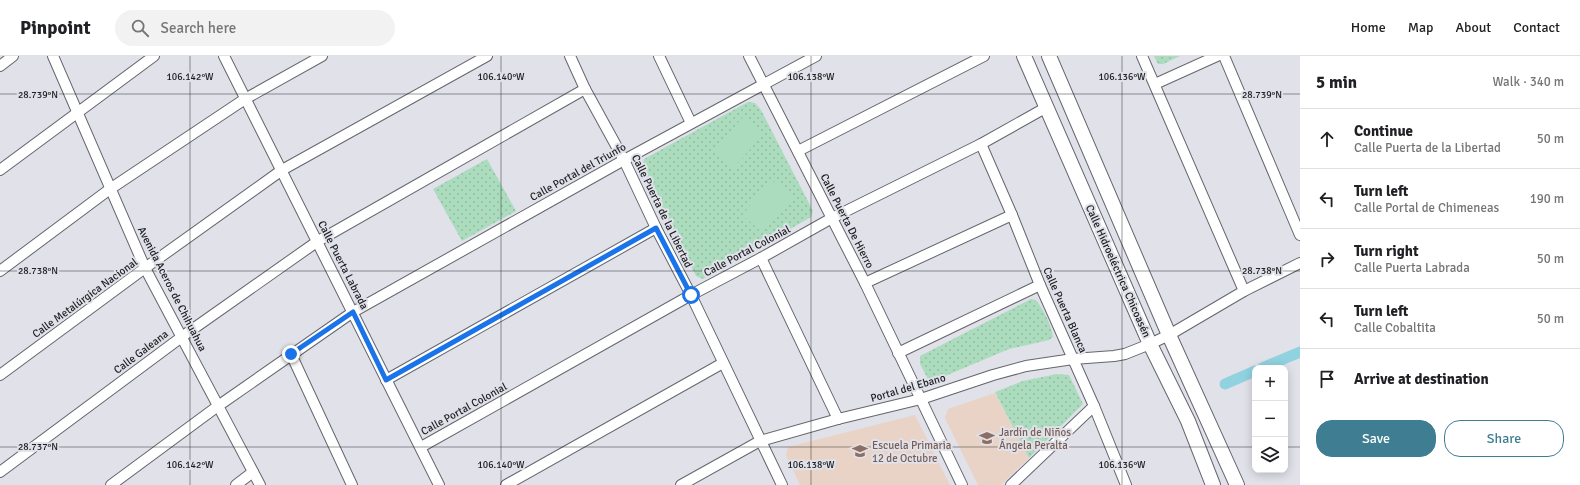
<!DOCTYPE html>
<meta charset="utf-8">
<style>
body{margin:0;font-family:Signika,sans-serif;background:#f2f2f2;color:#202124}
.controls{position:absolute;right:12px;bottom:12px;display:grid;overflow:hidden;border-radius:8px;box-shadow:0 2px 10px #0003}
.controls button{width:36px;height:36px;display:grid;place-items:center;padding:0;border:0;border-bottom:1px solid #e0e0e0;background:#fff;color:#202124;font:20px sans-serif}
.stop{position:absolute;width:12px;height:12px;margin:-9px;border:3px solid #1a73e8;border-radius:50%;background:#fff}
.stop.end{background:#1a73e8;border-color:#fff;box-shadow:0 1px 4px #0008}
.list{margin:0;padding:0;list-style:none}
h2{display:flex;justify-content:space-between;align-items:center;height:52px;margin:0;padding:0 16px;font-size:17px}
h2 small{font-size:13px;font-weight:400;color:#757577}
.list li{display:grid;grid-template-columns:26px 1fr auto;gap:12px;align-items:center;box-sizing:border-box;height:60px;padding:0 16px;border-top:1px solid #e0e0e0}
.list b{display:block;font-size:15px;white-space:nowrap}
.list p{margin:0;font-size:13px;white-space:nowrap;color:#757577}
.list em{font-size:13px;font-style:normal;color:#757577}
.actions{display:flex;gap:8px;padding:12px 16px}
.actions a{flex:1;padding:9px 0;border:1px solid #3f7e92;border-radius:16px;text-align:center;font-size:14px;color:#3f7e92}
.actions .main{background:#3f7e92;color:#fff}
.icon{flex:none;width:22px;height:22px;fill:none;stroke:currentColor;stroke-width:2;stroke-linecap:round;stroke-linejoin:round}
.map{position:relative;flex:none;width:1300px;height:429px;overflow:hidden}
header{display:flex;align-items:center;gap:24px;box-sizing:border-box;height:56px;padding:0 20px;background:#fff;border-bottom:1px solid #e0e0e0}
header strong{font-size:19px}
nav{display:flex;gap:22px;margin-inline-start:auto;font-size:14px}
.search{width:280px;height:36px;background:#f2f2f2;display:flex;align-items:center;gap:10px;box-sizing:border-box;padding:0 14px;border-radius:22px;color:#757577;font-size:15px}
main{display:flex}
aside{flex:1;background:#fff}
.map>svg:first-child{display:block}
.education{fill:#e9d3c7}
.park{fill:url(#park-dots)}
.garden{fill:#acdcbe}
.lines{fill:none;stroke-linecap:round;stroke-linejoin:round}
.canal{stroke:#90d2df;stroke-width:11}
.street-casing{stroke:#64666c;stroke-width:12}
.secondary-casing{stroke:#64666c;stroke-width:16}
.street{stroke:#fff;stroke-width:10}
.secondary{stroke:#fff;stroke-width:14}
.route{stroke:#1a73e8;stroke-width:5}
.ticks{fill:none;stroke:#1d1e20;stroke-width:1;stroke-opacity:0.45}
.labels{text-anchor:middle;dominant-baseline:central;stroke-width:4;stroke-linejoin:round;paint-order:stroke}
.street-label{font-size:11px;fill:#1d1e20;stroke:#e0e1e9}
.education-label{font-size:11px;fill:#785e54;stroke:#e0e1e9;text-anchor:start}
.ticks-label{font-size:10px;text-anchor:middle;fill:#1d1e20;stroke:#e0e1e9;stroke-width:4;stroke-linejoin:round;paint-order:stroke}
</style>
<header>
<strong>Pinpoint</strong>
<div class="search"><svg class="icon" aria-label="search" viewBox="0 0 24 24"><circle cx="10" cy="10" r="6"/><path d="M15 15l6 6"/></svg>Search here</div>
<nav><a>Home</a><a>Map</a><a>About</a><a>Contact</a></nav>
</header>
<main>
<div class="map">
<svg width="1300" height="429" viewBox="0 0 1300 429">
<defs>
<pattern id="park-dots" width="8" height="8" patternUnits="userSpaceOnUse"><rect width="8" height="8" fill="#acdcbe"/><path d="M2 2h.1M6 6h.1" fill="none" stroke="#94bca3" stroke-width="1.8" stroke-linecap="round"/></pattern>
</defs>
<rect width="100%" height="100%" fill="#e0e1e9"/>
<g class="education">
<path d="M995 337 1029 402 1001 429H978L945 362 948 353Z"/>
<path d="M915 359 950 429H800L786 399 788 391Z"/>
</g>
<g class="park">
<path d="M1154 0H1180L1163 8H1158Z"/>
<path d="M748 46 755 47 761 54 813 155 811 161 703 223 696 220 642 112 644 103Z"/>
<path d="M487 103 516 155 462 185 433 133Z"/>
<path d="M1031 243 1036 244C1044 254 1051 268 1053 281L1049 284 1009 293 938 323H928L920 308V300Z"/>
<path d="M1057 318 1069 319 1083 348 1029 402 995 336 1023 325Z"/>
</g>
<g class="garden">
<path d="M743 61 763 78 733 113 713 96Z"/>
<path d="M772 124 792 141 762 176 742 159Z"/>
</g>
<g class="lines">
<g class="canal">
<path d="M1262 312 1300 296"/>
<path d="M1225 328 1255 315"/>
</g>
<g class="street-casing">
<g id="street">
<path d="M53 0 145 212 260 429"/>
<path d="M224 0 439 429"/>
<path d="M570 0 585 33 624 104 656 172 691 239 782 429"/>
<path d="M659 0 691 67"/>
<path d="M749 0 865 227 962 429"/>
<path d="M1142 0 1244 235"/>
<path d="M1224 0 1300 179"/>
<path d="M0 10 13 0"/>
<path d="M1155 28 1217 0"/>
<path d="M981 88 1012 159 1040 229 1094 350 1126 429"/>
<path d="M798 95 984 0"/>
<path d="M0 114 154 0"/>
<path d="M761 202 838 363"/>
<path d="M0 215 110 133 245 43 322 0"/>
<path d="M865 227 1012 159"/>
<path d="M898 297 1040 229"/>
<path d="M291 298 352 429"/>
<path d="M0 319 145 212 282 114 487 0"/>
<path d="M386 324 656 172"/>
<path d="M421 391 691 239 761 202 832 162 981 88 1047 51"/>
<path d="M0 416 183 280 318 185 585 33"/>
<path d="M111 429 218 350 353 256 624 104 816 0"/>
<path d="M236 429 253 416"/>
<path d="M506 429 723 307"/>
<path d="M681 429 760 385 838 363 921 343 993 319 1026 310 1073 303 1114 300 1125 298 1150 288 1169 279 1244 235 1300 207"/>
<path d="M1011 429 1094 350"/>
</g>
</g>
<g class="secondary-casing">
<g id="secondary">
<path d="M1024 0 1150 288 1188 365 1213 429"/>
<path d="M1049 0 1169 279 1237 429"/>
</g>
</g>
<use href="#street" class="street"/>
<use href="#secondary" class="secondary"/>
</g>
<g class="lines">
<path class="route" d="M291 298 353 256 386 324 656 172 691 239"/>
</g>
<path class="ticks" d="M190 0V429M501 0V429M811 0V429M1122 0V429M0 38H1300M0 215H1300M0 391H1255M1285 391H1300"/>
<defs>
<g id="school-bare" transform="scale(1.2)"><path d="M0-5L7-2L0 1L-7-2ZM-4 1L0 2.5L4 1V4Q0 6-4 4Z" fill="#8d6e63" stroke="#e0e1e9" stroke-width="2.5" paint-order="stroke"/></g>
</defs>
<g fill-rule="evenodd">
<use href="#school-bare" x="987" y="382"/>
<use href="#school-bare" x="860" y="395"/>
</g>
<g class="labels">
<g class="street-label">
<text transform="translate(578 116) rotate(-29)">Calle Portal del Triunfo</text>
<text transform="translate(662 155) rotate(64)">Calle Puerta de la Libertad</text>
<text transform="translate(847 165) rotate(63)">Calle Puerta De Hierro</text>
<text transform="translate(747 195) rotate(-28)">Calle Portal Colonial</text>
<text transform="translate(343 209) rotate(63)">Calle Puerta Labrada</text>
<text transform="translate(1118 215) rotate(66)">Calle Hidroeléctrica Chicoasén</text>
<text transform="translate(172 233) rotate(63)">Avenida Aceros de Chihuahua</text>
<text transform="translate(85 242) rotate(-36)">Calle Metalúrgica Nacional</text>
<text transform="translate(1065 254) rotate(66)">Calle Puerta Blanca</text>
<text transform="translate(141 296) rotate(-37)">Calle Galeana</text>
<text transform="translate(908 332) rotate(-16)">Portal del Ebano</text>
<text transform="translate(464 353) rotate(-29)">Calle Portal Colonial</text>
</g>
<g class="education-label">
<text x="999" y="376">Jardín de Niños<tspan x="999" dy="13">Ángela Peralta</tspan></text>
<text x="872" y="389">Escuela Primaria<tspan x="872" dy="13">12 de Octubre</tspan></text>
</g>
</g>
<g class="ticks-label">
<text x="190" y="24">106.142°W</text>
<text x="501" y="24">106.140°W</text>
<text x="811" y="24">106.138°W</text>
<text x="1122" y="24">106.136°W</text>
<text x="38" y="42">28.739°N</text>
<text x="1262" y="42">28.739°N</text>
<text x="38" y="218">28.738°N</text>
<text x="1262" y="218">28.738°N</text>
<text x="38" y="394">28.737°N</text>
<text x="190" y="412">106.142°W</text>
<text x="501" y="412">106.140°W</text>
<text x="811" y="412">106.138°W</text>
<text x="1122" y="412">106.136°W</text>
</g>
</svg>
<div class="controls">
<button>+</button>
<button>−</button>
<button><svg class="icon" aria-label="layers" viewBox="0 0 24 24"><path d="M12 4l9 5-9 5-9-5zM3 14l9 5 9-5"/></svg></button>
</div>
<div class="stop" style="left:691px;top:239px"></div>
<div class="stop end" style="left:291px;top:298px"></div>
</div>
<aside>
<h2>5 min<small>Walk · 340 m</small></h2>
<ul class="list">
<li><svg class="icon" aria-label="ahead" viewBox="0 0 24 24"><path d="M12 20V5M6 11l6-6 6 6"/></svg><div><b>Continue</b><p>Calle Puerta de la Libertad</p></div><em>50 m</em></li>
<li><svg class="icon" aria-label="left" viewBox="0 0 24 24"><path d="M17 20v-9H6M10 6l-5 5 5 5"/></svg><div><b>Turn left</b><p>Calle Portal de Chimeneas</p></div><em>190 m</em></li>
<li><svg class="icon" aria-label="right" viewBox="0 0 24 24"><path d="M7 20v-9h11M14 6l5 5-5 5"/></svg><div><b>Turn right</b><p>Calle Puerta Labrada</p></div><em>50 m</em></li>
<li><svg class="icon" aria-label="left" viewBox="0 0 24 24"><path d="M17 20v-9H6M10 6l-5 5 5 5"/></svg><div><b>Turn left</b><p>Calle Cobaltita</p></div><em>50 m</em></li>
<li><svg class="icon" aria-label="arrive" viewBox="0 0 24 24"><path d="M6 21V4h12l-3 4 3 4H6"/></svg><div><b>Arrive at destination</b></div></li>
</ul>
<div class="actions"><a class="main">Save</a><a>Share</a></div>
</aside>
</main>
